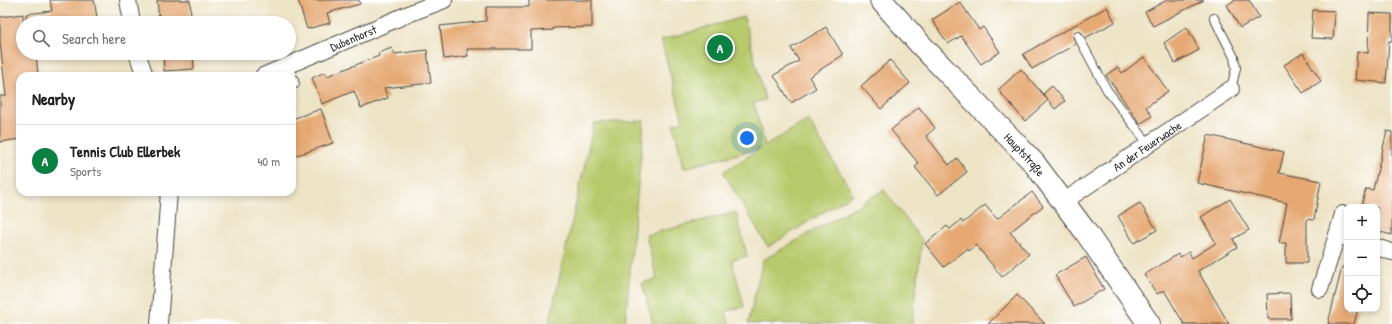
<!DOCTYPE html>
<meta charset="utf-8">
<style>
body{margin:0;font-family:"Patrick Hand",sans-serif;background:#f6f6f6;color:#222}
.controls{position:absolute;right:12px;bottom:12px;display:grid;overflow:hidden;border-radius:8px;box-shadow:0 2px 6px #0003}
.controls button{width:36px;height:36px;display:grid;place-items:center;padding:0;border:0;border-bottom:1px solid #e0e0e0;background:#fff;color:#222;font:20px sans-serif}
.you{position:absolute;left:747px;top:138px;width:14px;height:14px;margin:-10px;border:3px solid #fff;border-radius:50%;background:#1a73e8;box-shadow:0 0 0 6px #1a73e833}
.badge{display:grid;place-items:center;width:26px;height:26px;border-radius:50%;background:#0b8043;color:#fff;font-size:13px;font-weight:700}
.pin{position:absolute;translate:-50% -50%;border:2px solid #fff;box-shadow:0 1px 4px #0006}
.list{margin:0;padding:0;list-style:none}
h2{display:flex;justify-content:space-between;align-items:center;height:52px;margin:0;padding:0 16px;font-size:17px}
h2 small{font-size:13px;font-weight:400;color:#767676}
.list li{display:grid;grid-template-columns:26px 1fr auto;gap:12px;align-items:center;box-sizing:border-box;height:72px;padding:0 16px;border-top:1px solid #e0e0e0}
.list b{display:block;font-size:15px;white-space:nowrap}
.list p{margin:0;font-size:13px;white-space:nowrap;color:#767676}
.list em{font-size:13px;font-style:normal;color:#767676}
.icon{flex:none;width:22px;height:22px;fill:none;stroke:currentColor;stroke-width:2;stroke-linecap:round;stroke-linejoin:round}
.map{position:relative;flex:none;width:1392px;height:324px;overflow:hidden}
.search{position:absolute;background:#fff;box-shadow:0 2px 6px #0003;left:16px;top:16px;width:280px;height:44px;display:flex;align-items:center;gap:10px;box-sizing:border-box;padding:0 14px;border-radius:22px;color:#767676;font-size:15px}
.panel{position:absolute;background:#fff;box-shadow:0 2px 6px #0003;left:16px;top:72px;width:280px;height:124px;border-radius:12px}
.map>svg:first-child{display:block}
.green{fill:#b8c96c;stroke:#727a4c}
.building{fill:#e6a973}
.lines{fill:none;stroke-linecap:round;stroke-linejoin:round}
.lane-casing{stroke:#484742;stroke-width:10}
.street-casing{stroke:#484742;stroke-width:18}
.secondary-casing{stroke:#484742;stroke-width:24}
.lane{stroke:#fff;stroke-width:8}
.street{stroke:#fff;stroke-width:16}
.secondary{stroke:#fff;stroke-width:22}
.labels{text-anchor:middle;dominant-baseline:central;stroke-width:4;stroke-linejoin:round;paint-order:stroke}
.street-label{font-size:12px;fill:#2b2b2b;stroke:#fff}
</style>
<div class="map">
<svg width="1392" height="324" viewBox="0 0 1392 324">
<rect width="100%" height="100%" fill="#fff"/>
<filter id="ink" filterUnits="userSpaceOnUse"><feTurbulence type="fractalNoise" baseFrequency=".025" numOctaves="2"/><feDisplacementMap in="SourceGraphic" scale="8" xChannelSelector="R" yChannelSelector="G"/><feConvolveMatrix kernelMatrix="1 2 1 2 8 2 1 2 1" color-interpolation-filters="sRGB"/></filter>
<filter id="wash" filterUnits="userSpaceOnUse"><feTurbulence type="fractalNoise" baseFrequency=".012" numOctaves="4" result="noise"/><feDisplacementMap in="SourceGraphic" scale="16" xChannelSelector="R" yChannelSelector="G"/><feGaussianBlur stdDeviation="0.9" result="paint"/><feColorMatrix in="noise" values="0 0 0 0 0 0 0 0 0 0 0 0 0 0 0 0 0 1.4 0 .05"/><feComposite in="paint" operator="in"/></filter>
<g filter="url(#wash)">
<rect width="100%" height="100%" fill="#ede3c5"/>
<g class="green">
<path d="M744 17 765 100 754 103 765 146 808 120 853 194 768 247 723 172 761 148 684 168 673 124 683 121 661 40Z"/>
<path d="M644 121 625 324H549L594 123Z"/>
<path d="M884 190 922 240 912 324H748L763 260Z"/>
<path d="M736 212 747 256 732 260 744 307 726 311 729 324H653L642 283 657 279 646 235Z"/>
</g>
<g id="blocks">
<g class="building">
<path d="M50 0H94L98 23H26V14L52 11Z"/>
<path d="M157 0H190L191 17 159 19Z"/>
<path d="M298 0H359L360 4 327 13 330 23 307 29Z"/>
<path d="M529 0H592V27L553 28V30L531 31V49H467L468 56 444 59 440 26 486 21V7H529Z"/>
<path d="M1167 0H1204L1153 26 1145 12Z"/>
<path d="M1235 0H1249L1259 17 1240 28 1227 5Z"/>
<path d="M960 2 979 30 983 27 1000 52 981 64 961 36 948 44 932 20Z"/>
<path d="M1107 7 1115 22 1085 38 1081 32 1075 31 1073 36 1076 44 1032 69 1023 54Z"/>
<path d="M1313 10 1335 11 1333 39 1311 38Z"/>
<path d="M1369 13 1392 14V41H1389L1386 83 1355 80 1357 52 1368 53Z"/>
<path d="M23 14V53H36L38 76H20V139L0 142V96H6L0 42V17Z"/>
<path d="M826 27 843 55 809 77 816 88 791 103 774 75 799 61 791 48Z"/>
<path d="M1187 27 1199 50 1175 63 1164 43Z"/>
<path d="M392 48 394 54 427 50 431 83 384 88 388 98 361 108 354 91 322 104 312 78 325 72 327 76 379 56 378 53Z"/>
<path d="M163 53H193L194 69 164 71Z"/>
<path d="M1303 53 1321 81 1303 93 1284 65Z"/>
<path d="M1144 57 1168 91 1146 107 1152 116 1140 124 1106 75 1118 67 1122 73Z"/>
<path d="M890 60 910 83 881 109 861 86Z"/>
<path d="M1021 69 1048 100 1025 121 998 90Z"/>
<path d="M1052 86 1065 101 1055 109 1043 94Z"/>
<path d="M919 107 935 128 926 136 949 165 957 158 967 172 938 195 915 167 919 164 891 130Z"/>
<path d="M321 109 333 143 292 157V119Z"/>
<path d="M1387 131 1392 132V235L1377 231V207H1361L1366 189 1373 190Z"/>
<path d="M1208 135 1284 152 1279 173 1321 181 1314 220 1307 219V263H1286V243H1279L1287 203 1197 183Z"/>
<path d="M1032 192 1043 206 1010 232 1029 254 1002 277 976 245 969 251 967 249 944 267 925 244 947 226 950 229 961 220 963 223 985 205 997 219Z"/>
<path d="M1230 199 1249 230 1233 239 1237 247 1198 271 1229 324H1184L1164 290 1157 294 1144 275 1178 254 1180 257 1189 252 1192 258 1216 243 1201 217Z"/>
<path d="M1140 203 1157 230 1134 243 1118 216Z"/>
<path d="M1086 257 1104 289 1074 307 1055 275Z"/>
<path d="M1342 267H1347V309H1358L1354 324H1328Z"/>
<path d="M1290 293 1291 319H1268L1267 294Z"/>
<path d="M1017 295 1045 324H988Z"/>
</g>
</g>
</g>
<g filter="url(#ink)">
<use href="#blocks" fill-opacity="0" stroke="#484742" stroke-width="1"/>
<g class="lines">
<g class="lane-casing">
<g id="lane">
<path d="M1214 18 1234 57 1236 68 1231 89"/>
<path d="M1078 36 1107 90 1149 145"/>
<path d="M289 65 295 84"/>
</g>
</g>
<g class="street-casing">
<g id="street">
<path d="M128 0 132 23"/>
<path d="M137 53 145 76"/>
<path id="s1" d="M263 76 413 12 444 0"/>
<path id="s2" d="M1063 202 1231 89"/>
<path d="M1337 235 1343 214"/>
<path d="M1377 247 1392 252"/>
<path d="M1320 289 1337 235 1347 238"/>
<path d="M159 324 169 192"/>
</g>
</g>
<g class="secondary-casing">
<g id="secondary">
<path id="s3" d="M881 0 920 44 1034 163 1085 231 1149 324"/>
</g>
</g>
<use href="#lane" class="lane"/>
<use href="#street" class="street"/>
<use href="#secondary" class="secondary"/>
</g>
</g>
<g class="labels">
<g class="street-label">
<text stroke="none"><textPath href="#s1" startOffset="98">Dubenhorst</textPath></text>
<text stroke="none"><textPath href="#s2" startOffset="101">An der Feuerwache</textPath></text>
<text stroke="none"><textPath href="#s3" startOffset="211">Hauptstraße</textPath></text>
</g>
</g>
</svg>
<div class="controls">
<button>+</button>
<button>−</button>
<button><svg class="icon" aria-label="locate" viewBox="0 0 24 24"><circle cx="12" cy="12" r="6"/><path d="M12 2v4M12 18v4M2 12h4M18 12h4"/></svg></button>
</div>
<div class="you"></div>
<div class="pin badge" style="left:720px;top:48px">A</div>
<div class="search"><svg class="icon" aria-label="search" viewBox="0 0 24 24"><circle cx="10" cy="10" r="6"/><path d="M15 15l6 6"/></svg>Search here</div>
<section class="panel">
<h2>Nearby<small></small></h2>
<ul class="list">
<li><span class="badge">A</span><div><b>Tennis Club Ellerbek</b><p>Sports</p></div><em>40 m</em></li>
</ul>
</section>
</div>
